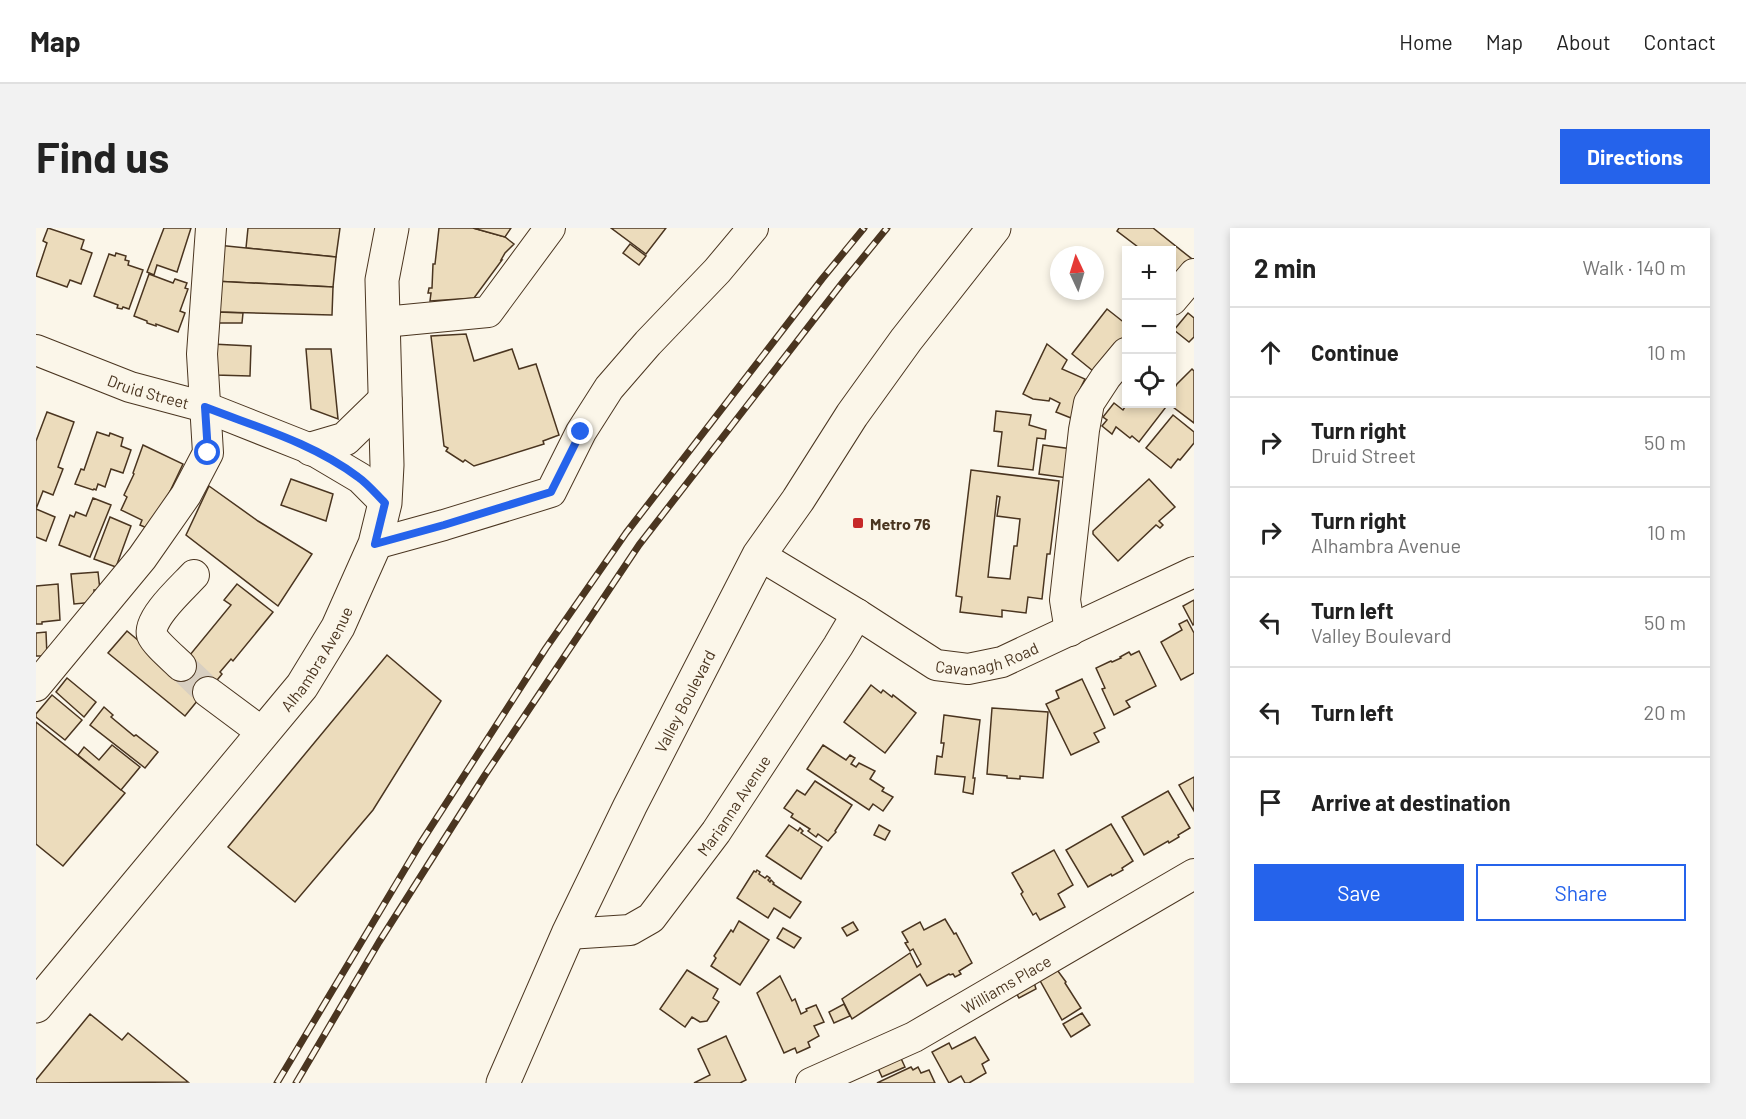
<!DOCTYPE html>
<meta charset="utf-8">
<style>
body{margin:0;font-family:Barlow,sans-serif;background:#f2f2f2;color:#222}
.controls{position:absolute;right:18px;top:18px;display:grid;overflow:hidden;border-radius:0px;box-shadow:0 3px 9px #0003}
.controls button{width:54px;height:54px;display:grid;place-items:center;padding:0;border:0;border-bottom:2px solid #e0e0e0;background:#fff;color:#222;font:30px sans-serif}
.compass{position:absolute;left:1014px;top:18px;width:54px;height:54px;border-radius:50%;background:#fff;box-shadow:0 3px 9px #0003;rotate:356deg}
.stop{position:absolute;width:18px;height:18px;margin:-14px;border:4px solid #2563eb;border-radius:50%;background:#fff}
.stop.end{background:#2563eb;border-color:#fff;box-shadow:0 2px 6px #0008}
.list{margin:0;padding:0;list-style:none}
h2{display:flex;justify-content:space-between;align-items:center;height:78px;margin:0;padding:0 24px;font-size:26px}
h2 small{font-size:20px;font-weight:400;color:#767676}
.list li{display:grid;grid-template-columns:39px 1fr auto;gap:18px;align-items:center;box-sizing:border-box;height:90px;padding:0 24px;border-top:2px solid #e0e0e0}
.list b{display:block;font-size:22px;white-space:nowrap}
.list p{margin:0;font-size:20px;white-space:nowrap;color:#767676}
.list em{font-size:20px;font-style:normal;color:#767676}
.actions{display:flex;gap:12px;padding:18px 24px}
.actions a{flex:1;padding:14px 0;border:2px solid #2563eb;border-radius:0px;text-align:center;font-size:21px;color:#2563eb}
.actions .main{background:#2563eb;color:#fff}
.icon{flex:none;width:33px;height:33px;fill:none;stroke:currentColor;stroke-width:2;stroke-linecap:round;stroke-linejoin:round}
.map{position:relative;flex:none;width:1158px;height:855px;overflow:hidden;border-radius:0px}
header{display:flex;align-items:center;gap:36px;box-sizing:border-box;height:84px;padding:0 30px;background:#fff;border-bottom:2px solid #e0e0e0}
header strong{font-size:28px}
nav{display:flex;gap:33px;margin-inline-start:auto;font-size:21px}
.intro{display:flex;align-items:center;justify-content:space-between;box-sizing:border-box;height:144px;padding:0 36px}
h1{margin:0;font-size:42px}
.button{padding:15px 27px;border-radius:0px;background:#2563eb;color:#fff;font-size:21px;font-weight:700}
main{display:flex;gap:36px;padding:0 36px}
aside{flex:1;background:#fff;border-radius:0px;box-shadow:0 3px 9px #0003}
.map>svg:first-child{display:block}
.building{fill:#ecdcbc;stroke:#4a3520;stroke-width:1.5;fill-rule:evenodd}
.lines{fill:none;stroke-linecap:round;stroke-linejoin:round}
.minor-tunnel{stroke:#d8cfc1;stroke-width:30;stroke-dasharray:30 15;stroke-linecap:butt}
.minor-casing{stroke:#4a3520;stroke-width:32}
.major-casing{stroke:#4a3520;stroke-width:35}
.minor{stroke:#fbf6e9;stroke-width:30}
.major{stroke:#fbf6e9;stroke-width:33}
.rail-casing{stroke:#4a3520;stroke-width:7}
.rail{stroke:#fbf6e9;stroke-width:4.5;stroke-dasharray:14;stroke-linecap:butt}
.route{stroke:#2563eb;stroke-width:8}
.poi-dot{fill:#c62828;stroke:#fbf6e9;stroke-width:2}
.labels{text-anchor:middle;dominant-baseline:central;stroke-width:4.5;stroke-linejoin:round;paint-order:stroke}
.street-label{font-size:16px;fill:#4a3520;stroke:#fbf6e9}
.poi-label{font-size:16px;font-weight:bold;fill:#4a3520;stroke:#fbf6e9;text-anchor:start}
</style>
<header>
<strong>Map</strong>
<nav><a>Home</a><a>Map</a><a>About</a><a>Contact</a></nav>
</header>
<div class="intro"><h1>Find us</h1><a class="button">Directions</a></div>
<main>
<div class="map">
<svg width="1158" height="855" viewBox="0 0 1158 855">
<rect width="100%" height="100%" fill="#fbf6e9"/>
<g class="building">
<path d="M12 0 48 12 45 21 56 25 45 56 34 52 31 59 0 48 11 15 7 13Z"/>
<path d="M128 0H155L141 44 121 37 118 47 111 44Z"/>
<path d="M212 0H304L300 29 210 20Z"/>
<path d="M403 0H437L469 9 478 16 469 25 465 32H466L438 70 394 73 395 65H392L393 60H396L397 36H399Z"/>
<path d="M437 0H475L469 9Z"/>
<path d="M575 0H630L610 26Z"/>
<path d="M1083 0H1117L1156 31 1136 57V22H1106L1081 3Z"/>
<path d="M594 16 610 28 603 37 587 25Z"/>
<path d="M181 17 300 29 297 59 177 53Z"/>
<path d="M80 25 90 28 89 32 93 33 92 37 107 42 93 81 87 79 86 81 81 80 82 77 58 68 73 26 79 28Z"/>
<path d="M113 46 137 55 139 51 151 55 149 60 152 61 144 83 149 85 142 104 120 96V98L111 95V93L98 88Z"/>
<path d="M177 53 297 59 296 87 182 84Z"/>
<path d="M1071 81 1090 96V111L1062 147 1036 126Z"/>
<path d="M182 84 207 85 206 95H182Z"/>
<path d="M1152 85 1158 90V109L1153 114 1138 102Z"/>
<path d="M430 106 438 133 476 121 483 141 500 136 523 207 507 213 508 216 438 238 429 232 427 234 410 223 412 220 408 218 395 108Z"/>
<path d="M176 116 215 118 214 148 179 147Z"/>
<path d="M1011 116 1031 132 1026 141 1049 151 1042 165 1041 176 1035 190 1020 184 1024 175 1014 170 1013 173 997 171 987 166Z"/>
<path d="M270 121H295L302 191 275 181Z"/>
<path d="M1156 141 1158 143V195L1133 176H1136V165L1141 156Z"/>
<path d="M1078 175 1087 182 1091 176H1126L1130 179 1103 214 1096 208 1094 210 1080 199 1076 206 1066 198 1071 192 1067 189Z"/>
<path d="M960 183 995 187 993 197 1010 202 1009 211 1001 210 997 242 962 238 966 204 958 203Z"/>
<path d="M11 184 38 194 22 239 27 241 17 267 7 263 0 281V213Z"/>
<path d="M1137 187 1158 204V215L1144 232 1142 231 1135 240 1110 220Z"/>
<path d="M61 204 73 208 74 205 87 210 85 218 95 222 87 245 75 241 69 259 62 256 60 262 58 261 57 262 39 256 45 241 48 242Z"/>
<path d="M107 217 147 236 118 297 113 301 104 297 106 292 85 282 91 269 88 267 98 246 97 245Z"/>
<path d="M1007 217 1036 221 1032 250 1003 246Z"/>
<path d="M935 242 1023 253 1014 326H1011L1006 371 992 369 990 385 966 382V389L924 384 926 369 920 368ZM961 268 964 269 961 288 984 291 981 318H978L974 351 952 349Z"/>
<path d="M255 251 297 266 290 293 245 277Z"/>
<path d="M1113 251 1139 279 1123 293 1127 297 1124 300 1120 297 1082 333 1057 306V303Z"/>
<path d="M173 258 222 293 276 326 242 378 150 307Z"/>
<path d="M57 270 75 277 54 329 23 317 34 287 38 289 40 284 50 288Z"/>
<path d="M0 281 19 289 10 313 0 309Z"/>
<path d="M74 289 95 298 80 339 58 331Z"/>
<path d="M62 344 64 362H58L59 374 38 376 35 346Z"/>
<path d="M22 356 24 392 6 394V396H0V358Z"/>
<path d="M201 356 237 384 197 433 195 431 184 444 186 446 164 473 162 472 149 488 72 425 91 403 140 444 195 377 188 372Z"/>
<path d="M1158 372V396L1157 397 1147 378Z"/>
<path d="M1151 392 1158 405V445L1145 452 1125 414 1146 402 1143 396Z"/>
<path d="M10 404 11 428H0V405Z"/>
<path d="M1103 423 1120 458 1090 473 1094 479 1078 487 1066 461 1069 460 1060 440 1075 433 1076 434 1085 430 1084 429 1093 424 1095 427Z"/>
<path d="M351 427 405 473 337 582 259 674 192 619Z"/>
<path d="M31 450 60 474 48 489 20 464Z"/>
<path d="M1046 451 1069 500 1058 505 1063 514 1035 527 1010 476 1023 470 1020 463Z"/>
<path d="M835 457 845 465 847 462 856 469 857 467 880 485 849 525 808 494Z"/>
<path d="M16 467 46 492 29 512 0 489V486Z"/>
<path d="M68 479 77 487 75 489 98 508 100 507 122 524 109 540 54 497Z"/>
<path d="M956 480 1012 484 1007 550 984 548V551L971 550V548L951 546Z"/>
<path d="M908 487 944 492 937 550H939L937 566 927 564 929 549 899 546 901 528 906 529 908 515H905Z"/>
<path d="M0 494 89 565 27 638 0 616Z"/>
<path d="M76 517 104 539 85 562 42 527 48 519 63 532Z"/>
<path d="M787 517 810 532 814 527 819 530 815 536 820 539 823 535 839 543 834 551 848 560 846 563 857 569 847 583 837 576 833 582 771 541Z"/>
<path d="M1158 549V583L1143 557Z"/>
<path d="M779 553 816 577 799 603 800 604 792 613 782 606 780 609 772 603 774 601 755 589 757 586 748 580 761 562 769 567Z"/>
<path d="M1132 563 1154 600 1142 607 1143 609 1133 615 1132 613 1108 627 1086 589Z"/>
<path d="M1075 596 1097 633 1086 640 1087 642 1076 648 1075 646 1052 659 1030 622Z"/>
<path d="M753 597 762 603 764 600 767 603 765 605 786 619 765 651 730 628Z"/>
<path d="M843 597 854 603 849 612 838 607Z"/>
<path d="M1018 622 1037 657 1022 666 1029 679 1004 692 1000 685 997 687 985 666 987 664 976 645Z"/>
<path d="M721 642 724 644 723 646 729 650 731 648 734 650 732 652 734 654 735 652 738 655 737 656 765 674 754 690 738 680 732 690 701 670 718 643 720 644Z"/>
<path d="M909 691 918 706 920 705 936 735 923 743 925 746 919 749 917 746 914 747 913 746 891 758 884 746 816 791 806 771 874 725 881 739 885 736 877 721 874 723 869 715 872 714 866 704 884 694 888 702Z"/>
<path d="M703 693 733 712 704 757 675 738 680 730 678 728 695 702 697 704Z"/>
<path d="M817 694 822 702 811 708 806 700Z"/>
<path d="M747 700 765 710 758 720 741 710Z"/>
<path d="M1019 739 1030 754 1029 755 1045 780 1026 792 1002 749Z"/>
<path d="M651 742 682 761 677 770 683 774 671 793 664 794 656 789 649 799 624 781Z"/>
<path d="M744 748 756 773 759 771 765 786 771 783 770 781 780 777 788 794 778 798 783 808 772 814 774 819 761 825 759 820 748 825 721 765Z"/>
<path d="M997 751 1000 761 983 770 978 761Z"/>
<path d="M808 776 814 788 798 795 793 784Z"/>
<path d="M1046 785 1054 797 1035 809 1027 796Z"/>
<path d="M54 786 86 812 92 805 152 854 0 855V852Z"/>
<path d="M690 808 710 852 704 855H658L674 847 662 821Z"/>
<path d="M939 809 953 832 946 836 950 845 933 855H929L925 848 913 855 896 824 913 815 916 821Z"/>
<path d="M863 826 869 839 846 849 840 836Z"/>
<path d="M875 839 877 842 882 839 885 845 893 842 899 855H841Z"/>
</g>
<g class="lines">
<path class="minor-tunnel" d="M145 438 172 464"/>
<g class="minor-casing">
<g id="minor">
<path d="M1136 72 1158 46"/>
<path d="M348 94 452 84 514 0"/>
<path id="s1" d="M0 122 94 159 169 179 275 221 324 250 349 275"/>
<path d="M339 316 408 297 515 264 545 204 573 160 612 115 681 43 717 0"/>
<path id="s2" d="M723 327 821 386 900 437 932 441 966 434 1158 344"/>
<path d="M1034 403 1029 372 1048 202 1053 175 1070 149 1090 125"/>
<path d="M145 438C138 431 119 415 116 407 111 391 148 358 158 347"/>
<path d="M0 458 106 330 150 267 172 225 166 126 175 0"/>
<path d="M172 464 227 505"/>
<path id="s3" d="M532 706 594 702 615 690 680 604 802 418 821 386"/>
<path id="s4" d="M775 855 878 809 1158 646"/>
</g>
</g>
<g class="major-casing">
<g id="major">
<path d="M275 221 309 211 349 172"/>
<path id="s5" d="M0 778 266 458 302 399 339 316 349 275 351 237 346 52 356 0"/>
<path id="s6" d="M467 855 532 706 594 578 723 327 762 272 816 187 870 112 958 0"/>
</g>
</g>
<use href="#minor" class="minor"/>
<use href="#major" class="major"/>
<g class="rail-casing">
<g id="rail">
<path d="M241 855 384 616 510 420 590 305 786 51 828 0"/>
<path d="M260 855 343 714 449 547 603 317 807 54 851 0"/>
</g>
</g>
<use href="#rail" class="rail"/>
</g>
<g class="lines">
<path class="route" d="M172 225 169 179C220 199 277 215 322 249 332 256 340 266 349 275L339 316 408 297 515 264 545 204"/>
</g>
<rect class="poi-dot" x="816" y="289" width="12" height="12" rx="3"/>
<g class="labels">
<g class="street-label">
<text stroke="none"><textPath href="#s1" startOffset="120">Druid Street</textPath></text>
<text stroke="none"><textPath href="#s2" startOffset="261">Cavanagh Road</textPath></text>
<text stroke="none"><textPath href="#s5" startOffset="447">Alhambra Avenue</textPath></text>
<text stroke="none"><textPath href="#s6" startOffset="423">Valley Boulevard</textPath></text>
<text stroke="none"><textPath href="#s3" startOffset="226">Marianna Avenue</textPath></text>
<text stroke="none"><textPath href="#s4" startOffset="219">Williams Place</textPath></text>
</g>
<g class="poi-label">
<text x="834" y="295">Metro 76</text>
</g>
</g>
</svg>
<div class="controls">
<button>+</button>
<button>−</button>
<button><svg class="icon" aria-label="locate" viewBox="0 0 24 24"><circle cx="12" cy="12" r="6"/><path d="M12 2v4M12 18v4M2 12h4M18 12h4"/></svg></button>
</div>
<svg class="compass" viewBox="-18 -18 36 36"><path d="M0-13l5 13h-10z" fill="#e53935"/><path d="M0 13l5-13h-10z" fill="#767676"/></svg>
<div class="stop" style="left:172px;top:225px"></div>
<div class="stop end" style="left:545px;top:204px"></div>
</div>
<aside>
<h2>2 min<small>Walk · 140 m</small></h2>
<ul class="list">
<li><svg class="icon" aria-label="ahead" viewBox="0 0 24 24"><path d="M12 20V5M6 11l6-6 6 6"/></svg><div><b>Continue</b></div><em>10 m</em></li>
<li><svg class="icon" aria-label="right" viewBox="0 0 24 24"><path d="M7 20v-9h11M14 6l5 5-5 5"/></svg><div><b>Turn right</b><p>Druid Street</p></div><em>50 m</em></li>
<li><svg class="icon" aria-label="right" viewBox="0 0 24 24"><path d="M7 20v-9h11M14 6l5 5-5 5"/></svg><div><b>Turn right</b><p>Alhambra Avenue</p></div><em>10 m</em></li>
<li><svg class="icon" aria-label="left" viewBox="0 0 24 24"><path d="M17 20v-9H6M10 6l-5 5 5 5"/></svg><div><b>Turn left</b><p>Valley Boulevard</p></div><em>50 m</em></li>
<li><svg class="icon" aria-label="left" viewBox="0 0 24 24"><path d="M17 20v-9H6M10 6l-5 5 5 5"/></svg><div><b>Turn left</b></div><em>20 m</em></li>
<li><svg class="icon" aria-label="arrive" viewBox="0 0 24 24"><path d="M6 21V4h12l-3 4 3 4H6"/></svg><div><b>Arrive at destination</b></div></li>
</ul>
<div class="actions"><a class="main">Save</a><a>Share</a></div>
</aside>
</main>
